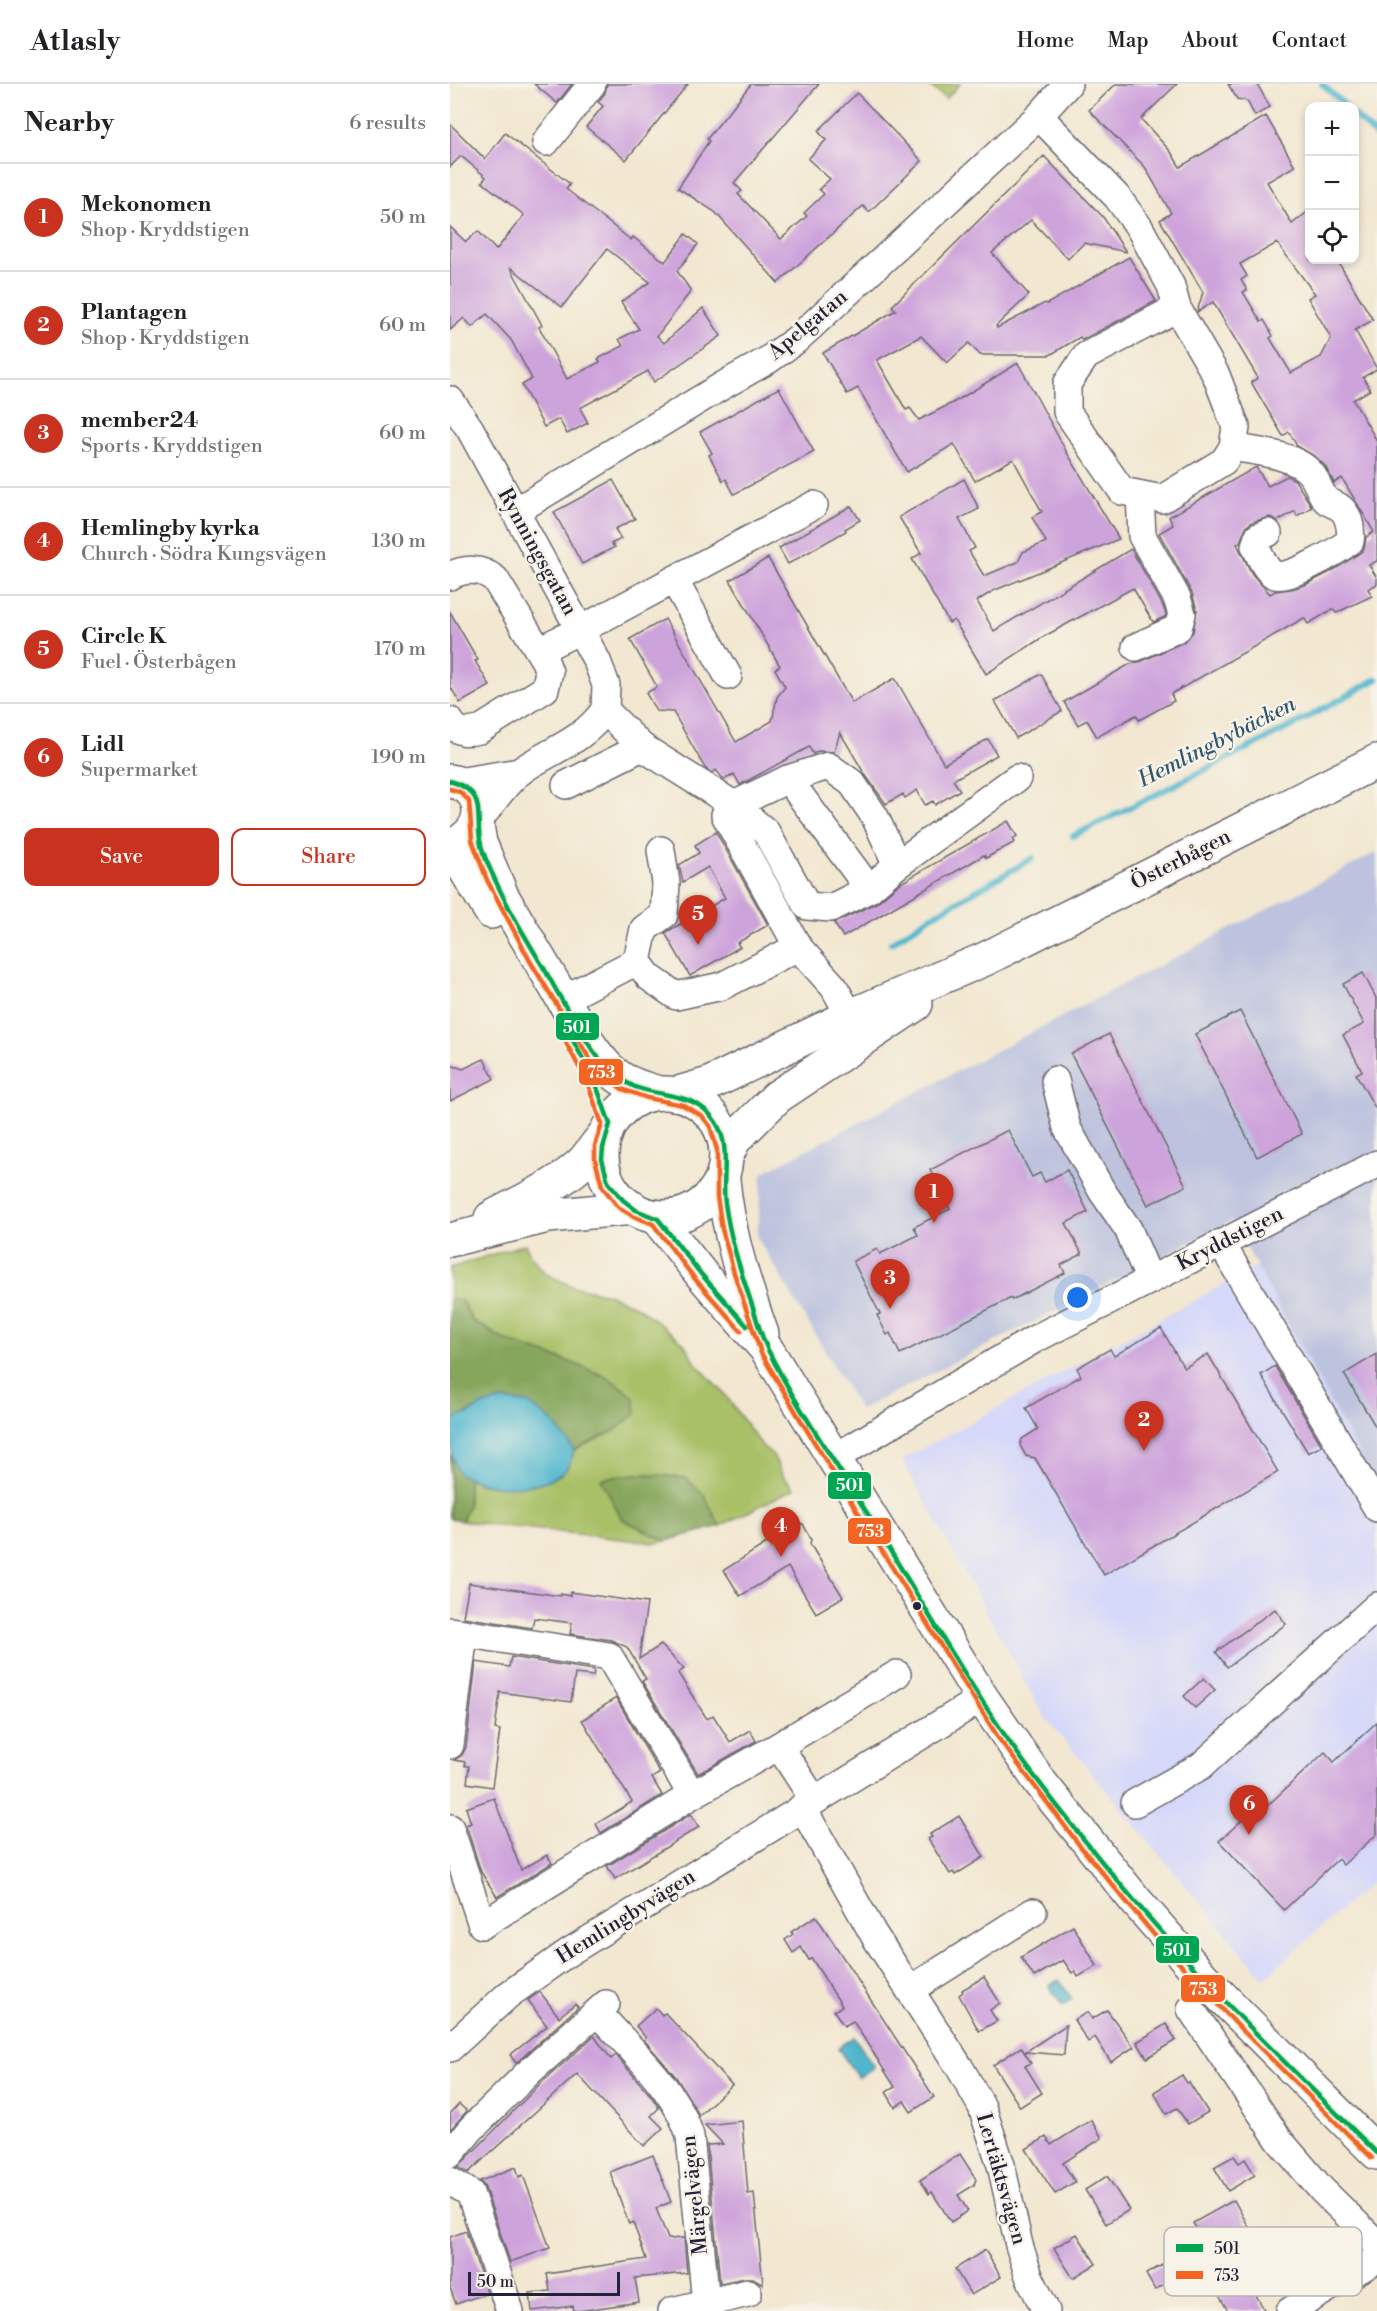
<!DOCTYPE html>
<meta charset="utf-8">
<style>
body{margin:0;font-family:"Libre Bodoni",serif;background:#f6f6f6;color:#202124}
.controls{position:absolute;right:18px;top:18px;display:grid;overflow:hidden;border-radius:12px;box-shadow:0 3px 9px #0003}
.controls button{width:54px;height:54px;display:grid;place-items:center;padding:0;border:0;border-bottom:2px solid #e0e0e0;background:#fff;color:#202124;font:30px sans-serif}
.scale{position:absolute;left:18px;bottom:15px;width:152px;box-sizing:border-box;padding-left:6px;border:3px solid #22223b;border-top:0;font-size:16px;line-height:21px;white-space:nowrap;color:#22223b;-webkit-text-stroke:4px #f7f3e8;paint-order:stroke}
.you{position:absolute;left:628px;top:1214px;width:21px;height:21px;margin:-15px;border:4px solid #fff;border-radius:50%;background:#1a73e8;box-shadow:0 0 0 9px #1a73e833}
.badge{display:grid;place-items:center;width:39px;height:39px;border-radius:50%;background:#c8321e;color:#fff;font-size:20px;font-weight:700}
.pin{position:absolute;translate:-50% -50px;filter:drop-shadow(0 2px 3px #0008)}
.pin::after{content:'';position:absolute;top:32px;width:21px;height:18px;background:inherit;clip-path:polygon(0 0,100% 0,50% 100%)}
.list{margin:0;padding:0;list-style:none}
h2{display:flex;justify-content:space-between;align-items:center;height:78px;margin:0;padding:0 24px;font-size:26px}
h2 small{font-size:20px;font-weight:400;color:#757577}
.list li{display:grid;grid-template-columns:39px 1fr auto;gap:18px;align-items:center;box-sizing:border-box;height:108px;padding:0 24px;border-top:2px solid #e0e0e0}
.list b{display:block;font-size:22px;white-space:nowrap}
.list p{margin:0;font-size:20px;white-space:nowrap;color:#757577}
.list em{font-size:20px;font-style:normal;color:#757577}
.actions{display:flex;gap:12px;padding:18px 24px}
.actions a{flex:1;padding:14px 0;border:2px solid #c8321e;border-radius:12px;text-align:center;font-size:21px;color:#c8321e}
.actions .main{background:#c8321e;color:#fff}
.icon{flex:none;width:33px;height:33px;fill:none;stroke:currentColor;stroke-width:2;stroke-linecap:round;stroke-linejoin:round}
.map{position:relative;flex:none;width:927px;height:2227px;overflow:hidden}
header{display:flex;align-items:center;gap:36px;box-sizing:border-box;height:84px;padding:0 30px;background:#fff;border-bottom:2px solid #e0e0e0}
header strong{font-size:28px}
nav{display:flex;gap:33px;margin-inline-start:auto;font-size:21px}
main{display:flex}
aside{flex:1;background:#fff}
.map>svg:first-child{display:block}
.built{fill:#d5d8f9}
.industrial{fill:#bdc3de}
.green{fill:#a8c066;stroke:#657150;stroke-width:1.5}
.forest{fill:#86a65b;stroke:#54644b;stroke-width:1.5}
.water{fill:#4fb6cd;stroke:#386c84;stroke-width:1.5}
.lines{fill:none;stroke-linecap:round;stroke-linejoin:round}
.stream{stroke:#4fb6cd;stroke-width:6}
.building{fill:#cda3db;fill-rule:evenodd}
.minor-casing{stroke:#6b676f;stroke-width:30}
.major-casing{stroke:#6b676f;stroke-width:36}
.minor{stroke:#fff;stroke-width:27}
.major{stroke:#fff;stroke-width:33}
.bus-1-casing{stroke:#f7f3e8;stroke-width:9}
.bus-2-casing{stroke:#f7f3e8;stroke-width:9}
.bus-1{stroke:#00a651;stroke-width:4.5}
.bus-2{stroke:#f26522;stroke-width:4.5}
.bus-dot{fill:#22223b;stroke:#f7f3e8;stroke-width:2}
.labels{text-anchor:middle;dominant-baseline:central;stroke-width:5;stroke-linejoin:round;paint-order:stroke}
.street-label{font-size:21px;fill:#22223b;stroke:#f7f3e8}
.water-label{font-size:22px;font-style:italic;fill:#32566e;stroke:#f7f3e8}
.key{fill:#f7f3e8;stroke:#b7b4b4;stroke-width:1.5}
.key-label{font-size:16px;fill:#22223b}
.line-badge{stroke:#f7f3e8;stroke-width:2}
.badge-label{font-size:16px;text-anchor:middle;font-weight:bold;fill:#fff}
</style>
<header>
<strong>Atlasly</strong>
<nav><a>Home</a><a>Map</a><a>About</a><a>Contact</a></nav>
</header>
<main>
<aside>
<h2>Nearby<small>6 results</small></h2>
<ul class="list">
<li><span class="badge">1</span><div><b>Mekonomen</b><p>Shop · Kryddstigen</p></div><em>50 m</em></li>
<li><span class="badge">2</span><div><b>Plantagen</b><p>Shop · Kryddstigen</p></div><em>60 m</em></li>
<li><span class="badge">3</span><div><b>member24</b><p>Sports · Kryddstigen</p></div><em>60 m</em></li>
<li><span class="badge">4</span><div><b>Hemlingby kyrka</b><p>Church · Södra Kungsvägen</p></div><em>130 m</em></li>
<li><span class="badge">5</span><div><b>Circle K</b><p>Fuel · Österbågen</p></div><em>170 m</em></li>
<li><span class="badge">6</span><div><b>Lidl</b><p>Supermarket</p></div><em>190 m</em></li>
</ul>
<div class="actions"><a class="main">Save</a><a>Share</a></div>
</aside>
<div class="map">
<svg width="927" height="2227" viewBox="0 0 927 2227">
<rect width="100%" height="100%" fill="#f7f3e8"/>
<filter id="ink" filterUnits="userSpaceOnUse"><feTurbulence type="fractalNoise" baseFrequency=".0167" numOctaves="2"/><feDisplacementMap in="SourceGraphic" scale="12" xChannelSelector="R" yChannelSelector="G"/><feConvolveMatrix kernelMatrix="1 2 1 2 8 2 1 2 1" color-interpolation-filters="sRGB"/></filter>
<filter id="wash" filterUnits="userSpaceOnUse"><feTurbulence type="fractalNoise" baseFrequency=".008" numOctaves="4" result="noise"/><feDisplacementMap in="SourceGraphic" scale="24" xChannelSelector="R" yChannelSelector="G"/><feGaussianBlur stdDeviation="1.35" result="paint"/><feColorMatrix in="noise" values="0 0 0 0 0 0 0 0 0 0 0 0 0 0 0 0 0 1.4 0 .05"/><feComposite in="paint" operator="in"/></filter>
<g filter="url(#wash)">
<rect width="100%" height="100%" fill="#f2e7d0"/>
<path class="built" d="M807 1182 927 1404V1793L814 1895 594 1632 452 1376Z"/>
<path class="industrial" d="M927 768V1404L782 1137 410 1326 307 1153 312 1089Z"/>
<g class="green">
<path d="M478 0H510L496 15Z"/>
<path d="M75 1160 81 1172 96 1190 122 1202 158 1210 189 1224 233 1258 247 1281 273 1308 312 1362 323 1371 332 1390 344 1405 270 1442 254 1411 235 1394 196 1390 170 1391 152 1396 172 1435 216 1457 205 1459 12 1437 18 1421V1394L31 1400 97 1395 111 1390 119 1382 124 1366 164 1347 123 1279 54 1256 22 1236 11 1216 0 1215V1184Z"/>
</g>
<g class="forest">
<path d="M0 1215 11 1216 22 1236 54 1256 123 1279 159 1294 184 1313 186 1330 164 1347 124 1366C101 1335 77 1304 34 1321 22 1325 13 1334 0 1336Z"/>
<path d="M0 1371 10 1390 18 1394V1421L12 1437 0 1435Z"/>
<path d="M196 1390 236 1394 254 1411 270 1442 216 1457 172 1435 151 1395 170 1391Z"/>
</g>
<g class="water">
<path d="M53 1316 78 1319 103 1338 124 1366C121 1375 119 1385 111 1390 88 1405 46 1407 22 1395 18 1394 12 1392 9 1389 0 1375 0 1353 0 1336L18 1330 33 1321Z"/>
<path d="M609 1896 622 1915 612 1921 599 1902Z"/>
<path d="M404 1953 424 1983 408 1994 388 1964Z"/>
</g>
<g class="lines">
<g class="stream">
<path d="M872 0 896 22"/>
<path d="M904 31 927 53"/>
<path d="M623 752 842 642 927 595"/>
<path d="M441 859 475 836 583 774"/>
</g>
</g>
<g id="blocks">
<g class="building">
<path d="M84 0H122L107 19Z"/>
<path d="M157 0H238L176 76 136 43 153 22 148 18 155 9Z"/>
<path d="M301 0H369L284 99 292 107 288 110 331 155 357 132 354 129 374 110 369 105 380 95 358 75 376 56 368 47 407 9 472 77 419 128 413 122 328 199 265 128 228 104 259 57 257 55Z"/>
<path d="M666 0H727L691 35 721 68 730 83 816 32 845 82 817 98 842 140 860 126V176H887L923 236 905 246 927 285 913 293 920 306 903 316 927 357V477L919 481 927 494V500L918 505 922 512 886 529 883 525 858 540 854 534 721 610 724 617 689 636 686 631 647 653 637 636 628 641 614 618 680 580 692 577 734 558 743 548 747 526 742 509 709 449 723 441 719 433 806 383 818 402 837 392 845 396 862 423 847 432 845 427 828 437 820 433 802 438 796 443 790 458 787 460 802 490 820 510 825 507 841 505 855 501 882 487 910 469 914 465 916 453 924 448 892 394 884 399 875 382 866 373 847 362 839 348 833 352 801 298 808 294 763 218 747 228 753 208 710 136 721 129 695 83 639 26ZM827 159 865 210 858 214 881 254 871 273 841 289 820 254 823 252 814 236 811 238 793 208 797 206 791 196 797 192 790 180Z"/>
<path d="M778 0H807L820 23 805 32 797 17 787 15Z"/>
<path d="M0 40 35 75 55 49 120 100 116 105 181 156 183 153 215 178 236 150 248 160 227 187 241 207 207 252 214 259 253 224 271 252 204 298 198 287 130 324 138 339 117 350 109 335 94 343 72 301 82 295 61 256 37 230 22 243 14 234 0 246V143L16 158 28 147 46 166 74 131 32 98 36 93 11 72 0 83ZM157 165 200 198 171 218 189 245 169 255 173 262 148 275 150 278 117 295 89 243 92 241 60 183 112 223Z"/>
<path d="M594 72 653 133 676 168 634 159 618 175 581 136 542 169 579 211 546 242 547 244 595 219 597 220 679 173 706 217 632 256 630 253 600 271H530L519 259 497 279 471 252 427 276 456 326 460 324 469 336 508 316 568 279 616 367 669 455 543 507 527 517 544 547 681 465 712 520 716 530 715 533 703 538 683 504 593 553 536 590 504 536 499 539 462 475 471 469 449 433 514 395 529 425 509 435 525 464 519 467 534 492 568 478 573 468 596 458 582 433 592 428 563 375 525 397 504 360 457 388 408 304 397 310 373 269 446 226 442 222Z"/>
<path d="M329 304 364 368 284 410 276 395 273 397 259 371 262 369 250 348Z"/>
<path d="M163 396 185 435 165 445 171 455 161 460 165 463 132 480 104 428Z"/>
<path d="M401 422 410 436 395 445 396 447 338 480 329 464Z"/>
<path d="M318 474 402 619 445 594 494 680 538 655 547 671 503 696 510 706 485 721 483 717 475 721 467 706 455 714 453 710 436 720 414 689 390 648 384 668 368 667 363 670 359 663 290 701 284 690 274 696 266 686 262 689 255 684 223 628 206 627 196 609 207 603 180 555 215 535 286 658 322 637 327 613 335 603 325 585 330 582 280 496Z"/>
<path d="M0 528 28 576 25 577 40 602 10 619 0 602Z"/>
<path d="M591 590 612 627 566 654 545 617Z"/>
<path d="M558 737 567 752 563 755 565 758 536 774 534 771 393 853 384 839 426 819 449 800Z"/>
<path d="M266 748 318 841 287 859 290 863 240 892 215 849 275 814 258 783 233 798 229 781 249 769 245 761Z"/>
<path d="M913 889 927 916V1027L906 990 912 987 893 951 914 940 893 900Z"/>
<path d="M790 927 852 1050 807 1073 745 950Z"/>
<path d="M659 950 736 1102 698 1121 621 970Z"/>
<path d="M34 975 44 995 0 1017V981L13 985Z"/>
<path d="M558 1046 582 1093 590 1089 595 1098 617 1086 638 1128 616 1139 632 1170 611 1181 615 1189 562 1216 561 1214 450 1270 440 1249 437 1251 427 1231 430 1230 403 1177 427 1165 430 1170 468 1151 464 1143 500 1125 480 1086Z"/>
<path d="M711 1244 734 1284 758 1270 828 1388 654 1491 585 1374 576 1372 570 1361 572 1355 588 1345 576 1324 631 1292 627 1284 660 1265 664 1272Z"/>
<path d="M927 1270V1345L894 1290Z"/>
<path d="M825 1282 872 1362 858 1369 811 1291Z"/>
<path d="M343 1438 353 1440 361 1455 360 1460 393 1513 366 1529 338 1483 290 1512 274 1486 328 1452 329 1447Z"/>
<path d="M19 1499 110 1512V1510L120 1512V1508L197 1519 189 1575 211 1561 234 1585 228 1589 257 1635 263 1631 280 1658 300 1646 306 1657 248 1690 192 1597 196 1595 177 1563 161 1556 120 1550 122 1539 84 1534 82 1544 13 1533Z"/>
<path d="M825 1525 836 1540 777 1583 766 1568Z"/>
<path d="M61 1573 144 1586 143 1592 125 1590 121 1618 50 1608 45 1645 50 1646 42 1703 17 1699 19 1682H15V1678L4 1676 12 1671 16 1663 26 1578 59 1583Z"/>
<path d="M754 1594 765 1606 745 1624 734 1612Z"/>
<path d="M166 1614 210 1689 202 1694 212 1711 151 1749 146 1740 182 1718 132 1636Z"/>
<path d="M927 1638V1750L893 1781 888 1775 834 1826 769 1757 813 1717 817 1722 875 1668 884 1678Z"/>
<path d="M44 1714 71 1786 97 1771 102 1779 47 1813 31 1788 16 1741 21 1739 16 1724Z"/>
<path d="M241 1730 249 1743 165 1795 157 1782Z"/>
<path d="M509 1732 534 1773 505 1791 503 1788 500 1790 478 1755 482 1753 480 1750Z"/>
<path d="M366 1832 484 2013 461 2028 454 2017 445 2023 436 2008 445 2003 403 1937 394 1942 384 1927 392 1922 362 1875 359 1876 351 1863 343 1869 335 1856 343 1850 341 1848Z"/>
<path d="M623 1842 647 1882 628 1893 625 1887 622 1889 613 1876 584 1893 571 1873Z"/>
<path d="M534 1893 550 1919 540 1926 547 1937 529 1947 509 1911 513 1908 512 1906Z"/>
<path d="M90 1908 109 1933 125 1920 128 1923 66 1979 60 1971 97 1942 78 1916Z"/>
<path d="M206 1924 212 1931 215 1929 282 2001 249 2031 226 1993 194 1956 196 1954 186 1942Z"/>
<path d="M657 1926 684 1963 661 1978 645 1953 638 1958 624 1936 638 1928 642 1935Z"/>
<path d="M716 1940 726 1956 697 1974 687 1958Z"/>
<path d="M616 1941 614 1971 575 1968Z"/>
<path d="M144 1952 161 1975 166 1971 201 2012 209 2024 201 2032 213 2044 194 2062 127 1990 18 2089 8 2083 89 2001Z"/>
<path d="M571 1963 581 1979 575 1982 592 2009 570 2023 543 1981Z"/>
<path d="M732 1991 737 1999 739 1998 758 2028 738 2040 727 2024 716 2030 704 2008Z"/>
<path d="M9 2020 17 2027 0 2046V2030Z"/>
<path d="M641 2036 652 2054 613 2079 625 2098 605 2110 576 2065 596 2053 601 2061Z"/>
<path d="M292 2037 298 2110 304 2109 313 2200 303 2194H295L270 2199 257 2061 273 2060 255 2041Z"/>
<path d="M510 2070 526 2095 524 2101 508 2111 518 2127 501 2138 482 2108 479 2110 470 2096Z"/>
<path d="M203 2071 221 2118 206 2124 218 2155 234 2154 237 2189 185 2194 189 2218 128 2227H124L123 2222 82 2227 80 2209 100 2207 97 2190 196 2175 183 2138 179 2140 160 2088Z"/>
<path d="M784 2072 789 2079 795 2075 805 2091 778 2107 764 2083Z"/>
<path d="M66 2083 69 2093 73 2091 100 2164 60 2178 35 2104 30 2097Z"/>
<path d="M657 2092 679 2126 656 2140 635 2106Z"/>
<path d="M784 2116 801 2147 798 2149 804 2159 783 2171 815 2227H778L743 2166 755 2159 743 2139Z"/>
<path d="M16 2147 37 2209 6 2220 0 2204V2153Z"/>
<path d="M627 2150 646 2180 623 2194 604 2164Z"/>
<path d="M535 2166 551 2193 521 2211 505 2185Z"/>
<path d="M712 2181 721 2196 705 2206 696 2190Z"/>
</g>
</g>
</g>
<g filter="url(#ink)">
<use href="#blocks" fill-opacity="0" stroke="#6b676f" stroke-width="1.5"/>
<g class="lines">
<g class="minor-casing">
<g id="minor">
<path d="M589 32 667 113 689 143 721 202 727 224 766 291 786 343 783 363 774 377 712 415 672 407 617 328V300L636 272 727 224"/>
<path d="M96 58 142 0"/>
<path d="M0 316 20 345 147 577 156 601 155 626"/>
<path d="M783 363C807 368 846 370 862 391 868 399 870 409 876 416 879 419 885 420 889 423 899 429 902 446 900 457 889 466 835 499 823 490 815 485 809 470 805 462L808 453 818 449"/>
<path d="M66 427 272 302 318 276 346 256 589 32 618 0"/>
<path d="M0 492C15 484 31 484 45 495L95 577 99 588 95 605 29 646C16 649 7 649 0 637"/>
<path d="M224 496 278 592"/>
<path d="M686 563 728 544 732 530 727 514 692 452 690 411"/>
<path d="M89 566 130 546 364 421"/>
<path d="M192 663 284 721 316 748 357 822 381 824 419 805 447 781 567 694"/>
<path d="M338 695 419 805"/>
<path d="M7 698 70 688"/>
<path d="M116 701 192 663 155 626"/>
<path d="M284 721 338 695 378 682 402 699 425 733 447 781"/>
<path d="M275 731 348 863 384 903 400 932"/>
<path d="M29 736C41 721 57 696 72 686 103 665 132 658 155 626"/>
<path d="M211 766 216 799 214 831 194 845 187 877 199 893 226 912 272 902 348 863"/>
<path d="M112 916 187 877"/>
<path d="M605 996 617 1044 652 1107 678 1145 700 1196"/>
<path d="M771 1159 927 1424"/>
<path d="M384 1374 583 1256 927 1080"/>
<path d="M0 1547 159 1572 242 1711"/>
<path d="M0 1661 14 1549"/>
<path d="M329 1662 364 1716"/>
<path d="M685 1719 751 1682 927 1522"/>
<path d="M352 1723 424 1851 510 1984 532 2023 551 2081 569 2161 579 2192 596 2227"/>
<path d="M0 1744 32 1841 242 1711 329 1662 447 1590"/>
<path d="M460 1906 583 1828"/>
<path d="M741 1925 830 2057 872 2106 927 2160"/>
<path d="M148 1929C179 1964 227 2006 240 2052L256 2219 222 2227"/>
<path d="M0 1964 58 1911 119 1868 532 1614"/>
<path d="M0 2070 21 2045 78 1989 156 1920"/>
<path d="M0 2097 20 2109 60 2227"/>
<path d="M256 2219 298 2209"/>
<path d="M840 2227 927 2175"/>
</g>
</g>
<g class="major-casing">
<g id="major">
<path d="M0 697C33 702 39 738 12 756"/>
<path d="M27 741 30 759 52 812 141 963C163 994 174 999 209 1009"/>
<path d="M0 767 15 785 41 828"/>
<circle cx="214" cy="1071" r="62"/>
<path d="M225 1010 259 1000 400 932 535 875 927 677"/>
<path d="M276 1073 284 1056 327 1013 466 920"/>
<path d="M273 1096C278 1149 294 1200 312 1250"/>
<path d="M206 1133 252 1191 317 1266 532 1614 590 1698 685 1816 755 1896 927 2069"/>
<path d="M41 1134C71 1117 107 1103 133 1078 141 1069 148 1058 156 1049"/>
<path d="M0 1156 98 1132 183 1124"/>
</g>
</g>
<use href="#minor" class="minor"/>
<use href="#major" class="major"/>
<g class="bus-1-casing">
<g id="bus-1">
<path d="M0 697C43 710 21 736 33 768 49 809 72 848 95 886 111 915 127 945 147 972 158 985 169 996 185 1003 214 1014 246 1008 265 1037 282 1062 271 1092 275 1119 280 1156 292 1191 304 1227 308 1240 312 1254 318 1266 349 1328 391 1386 427 1445 476 1524 521 1606 576 1681 636 1761 700 1838 769 1911 820 1965 874 2017 927 2069"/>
<path d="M121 953 144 995 160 1040 153 1064 152 1075 158 1098 173 1116 186 1126 208 1135 251 1190 297 1242"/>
</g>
</g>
<g class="bus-2-casing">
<g id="bus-2">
<path d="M0 705 10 708 19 717 22 756 37 796 80 877 141 977 155 992 172 1005 197 1014 233 1021 252 1032 260 1042 267 1066V1113L272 1145 284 1189 311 1269 353 1340 549 1655 630 1762 716 1865 791 1945 922 2074"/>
<path d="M115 957 137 998 152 1040 145 1062V1075L152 1102 168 1123 183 1132 203 1140 245 1195 291 1247"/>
</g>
</g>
<use href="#bus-1" class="bus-1"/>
<use href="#bus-2" class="bus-2"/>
</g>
</g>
<circle class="bus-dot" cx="467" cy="1522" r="5"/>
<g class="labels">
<g class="street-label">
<text transform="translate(358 241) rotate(-40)">Apelgatan</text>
<text transform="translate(87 468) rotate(61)">Rynningsgatan</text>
<text transform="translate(731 776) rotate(-27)">Österbågen</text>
<text transform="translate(780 1155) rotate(-27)">Kryddstigen</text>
<text transform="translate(176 1833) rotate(-32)">Hemlingbyvägen</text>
<text transform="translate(551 2095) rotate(74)">Lertäktsvägen</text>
<text transform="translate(245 2111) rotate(-96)">Märgelvägen</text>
</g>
<g class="water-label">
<text transform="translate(767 658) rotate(-27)">Hemlingbybäcken</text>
</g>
</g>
<rect x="714" y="2143" width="198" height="69" rx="9" class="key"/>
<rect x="726" y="2160" width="27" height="8" fill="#00a651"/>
<rect x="726" y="2187" width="27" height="8" fill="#f26522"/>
<g class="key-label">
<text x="764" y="2170">501</text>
<text x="764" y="2197">753</text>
</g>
<g class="line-badge">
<rect x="105" y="928" width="45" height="29" rx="6" fill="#00a651"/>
<rect x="128" y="974" width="46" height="28" rx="6" fill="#f26522"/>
<rect x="377" y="1387" width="45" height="29" rx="6" fill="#00a651"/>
<rect x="397" y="1433" width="45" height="28" rx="6" fill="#f26522"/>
<rect x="705" y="1851" width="45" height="29" rx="6" fill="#00a651"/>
<rect x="730" y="1890" width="46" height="29" rx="6" fill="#f26522"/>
</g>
<g class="badge-label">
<text x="127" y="949">501</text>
<text x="151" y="994">753</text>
<text x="400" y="1407">501</text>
<text x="420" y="1453">753</text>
<text x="727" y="1872">501</text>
<text x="753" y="1911">753</text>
</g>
</svg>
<div class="controls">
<button>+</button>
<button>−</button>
<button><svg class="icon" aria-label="locate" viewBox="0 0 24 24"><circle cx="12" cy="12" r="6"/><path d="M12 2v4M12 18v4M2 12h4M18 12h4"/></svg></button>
</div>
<div class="scale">50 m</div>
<div class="you"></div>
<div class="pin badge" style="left:484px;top:1139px">1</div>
<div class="pin badge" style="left:694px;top:1367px">2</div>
<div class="pin badge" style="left:440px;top:1225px">3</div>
<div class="pin badge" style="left:331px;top:1473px">4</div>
<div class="pin badge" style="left:248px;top:861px">5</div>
<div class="pin badge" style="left:799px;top:1751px">6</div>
</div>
</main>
